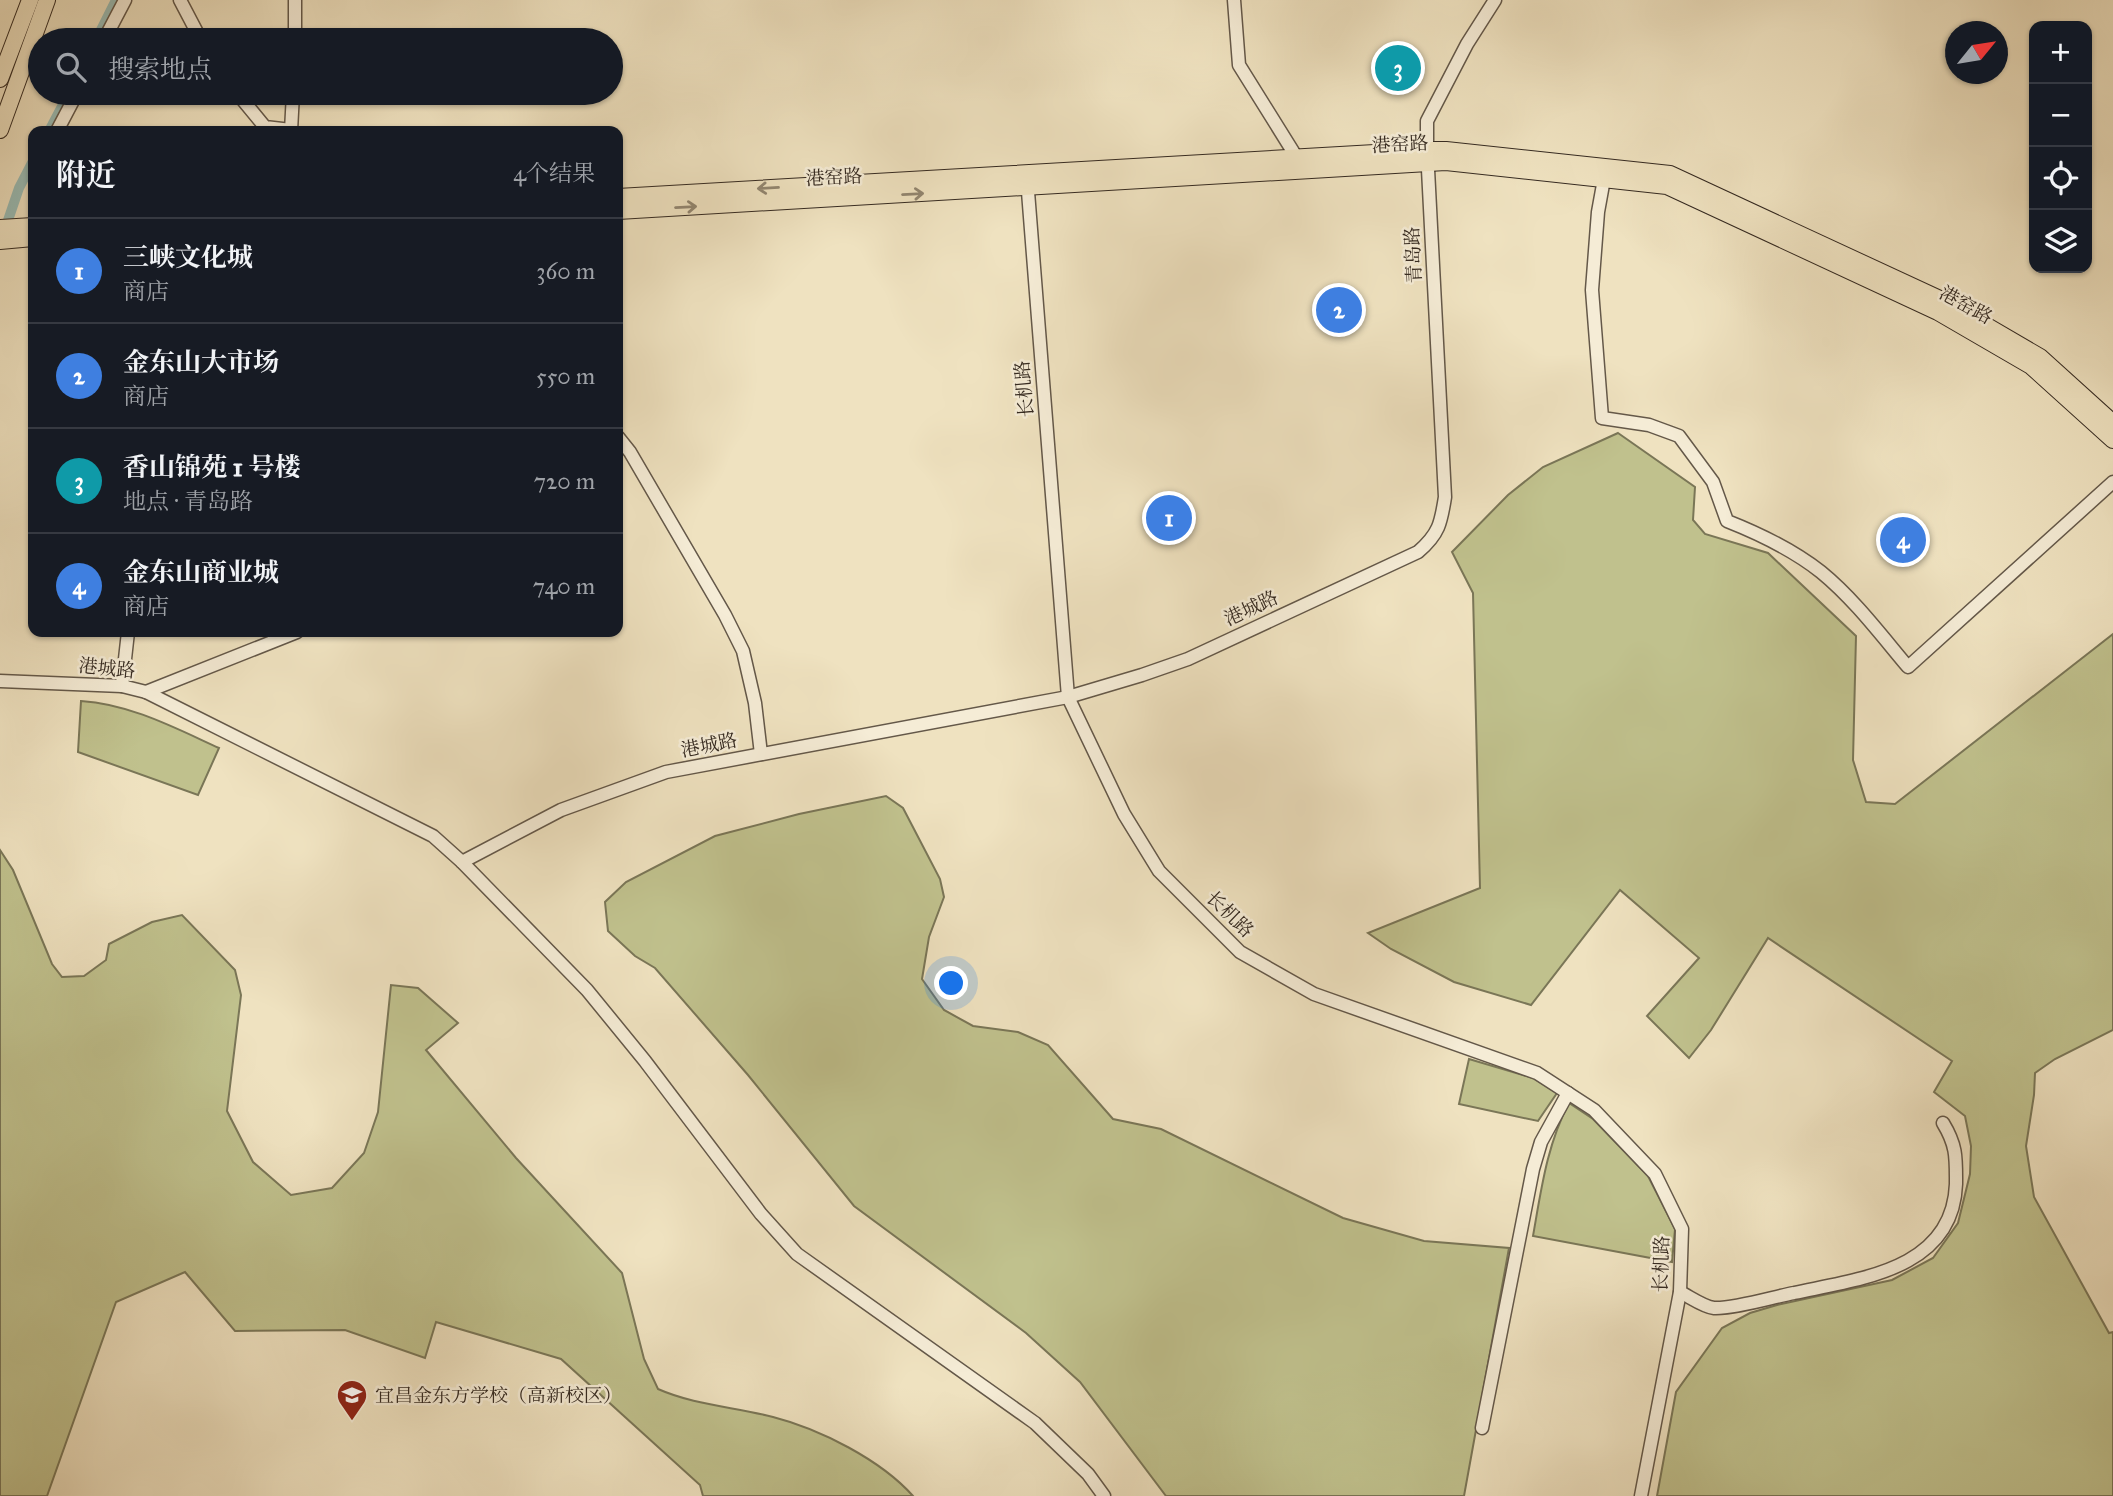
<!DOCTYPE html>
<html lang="zh">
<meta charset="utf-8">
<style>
body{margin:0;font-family:"IM FELL Great Primer","Noto Serif SC",serif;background:#242831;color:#f1f3f6}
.controls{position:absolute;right:21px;top:21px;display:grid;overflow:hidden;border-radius:14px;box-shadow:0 2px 5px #0004}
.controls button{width:63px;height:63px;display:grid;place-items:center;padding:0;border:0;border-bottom:2px solid #363941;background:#171b24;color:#f1f3f6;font:35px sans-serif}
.compass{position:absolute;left:1945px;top:21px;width:63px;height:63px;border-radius:50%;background:#171b24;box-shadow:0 2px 5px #0004;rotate:60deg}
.you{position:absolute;left:952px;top:984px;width:24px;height:24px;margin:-18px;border:5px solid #fff;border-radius:50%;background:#1a73e8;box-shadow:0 0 0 10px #1a73e833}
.badge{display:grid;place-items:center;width:46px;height:46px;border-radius:50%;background:#d93025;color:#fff;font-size:23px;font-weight:700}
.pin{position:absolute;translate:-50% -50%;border:4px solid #fff;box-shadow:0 2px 7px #0006}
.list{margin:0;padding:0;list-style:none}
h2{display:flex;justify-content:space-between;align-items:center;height:91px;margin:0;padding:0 28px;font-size:30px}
h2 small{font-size:23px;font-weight:400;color:#9ea1a6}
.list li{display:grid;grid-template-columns:46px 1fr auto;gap:21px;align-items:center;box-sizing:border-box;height:105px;padding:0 28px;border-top:2px solid #363941}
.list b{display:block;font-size:26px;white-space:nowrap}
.list p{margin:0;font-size:23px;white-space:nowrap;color:#9ea1a6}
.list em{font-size:23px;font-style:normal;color:#9ea1a6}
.icon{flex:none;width:38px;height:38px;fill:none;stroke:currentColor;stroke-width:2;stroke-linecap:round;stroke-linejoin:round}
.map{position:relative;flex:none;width:2113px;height:1496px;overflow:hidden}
.search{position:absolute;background:#171b24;box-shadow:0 2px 5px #0004;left:28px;top:28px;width:595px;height:77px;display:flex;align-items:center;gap:18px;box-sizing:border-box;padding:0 24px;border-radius:38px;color:#9ea1a6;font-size:26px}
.panel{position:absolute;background:#171b24;box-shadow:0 2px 5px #0004;left:28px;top:126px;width:595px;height:511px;border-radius:14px}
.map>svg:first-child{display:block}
.green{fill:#c0c18d;stroke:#7a7657;stroke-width:2}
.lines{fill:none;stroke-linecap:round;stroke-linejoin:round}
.canal{stroke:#9abdb6;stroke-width:10}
.minor-casing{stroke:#645849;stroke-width:15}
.major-casing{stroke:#352a21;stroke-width:18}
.minor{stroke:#f5ecd6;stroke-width:12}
.major{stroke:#efe2c0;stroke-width:16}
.oneway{stroke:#928670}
.labels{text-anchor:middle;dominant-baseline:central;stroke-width:5;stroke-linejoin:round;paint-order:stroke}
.street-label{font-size:19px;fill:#352a21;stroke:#f5ecd6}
.poi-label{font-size:19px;fill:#352a21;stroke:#f5ecd6;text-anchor:start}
</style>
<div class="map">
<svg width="2113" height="1496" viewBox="0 0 2113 1496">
<rect width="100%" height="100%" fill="#efe2c0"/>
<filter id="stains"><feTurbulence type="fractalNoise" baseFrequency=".00286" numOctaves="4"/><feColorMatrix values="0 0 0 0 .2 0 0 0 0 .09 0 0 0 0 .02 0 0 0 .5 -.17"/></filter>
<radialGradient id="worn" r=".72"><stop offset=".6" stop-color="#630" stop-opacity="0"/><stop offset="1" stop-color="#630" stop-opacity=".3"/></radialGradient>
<g class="green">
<path d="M1618 433 1695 487 1693 520 1705 534 1768 553 1856 636 1853 760 1866 802 1895 804 2113 634V1030L2055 1059 2035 1073 2034 1095 2026 1146 2034 1197 2109 1333 2113 1332V1496H1657L1676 1392 1722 1328 1750 1313 1777 1305 1892 1280 1933 1258 1958 1223 1970 1174 1971 1146 1965 1116 1934 1092 1952 1061 1768 938 1711 1030 1689 1058 1647 1016 1699 958 1620 890 1531 1005 1454 982 1391 949 1368 933 1480 888 1473 593 1452 552 1508 495 1543 467Z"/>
<path d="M81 701C130 704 175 728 219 748L198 795 78 752Z"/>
<path d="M886 796 903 808 940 879 944 897 929 937 922 979 944 1010 973 1026 1018 1032 1048 1045 1113 1119 1161 1129 1343 1218 1424 1241 1509 1248 1464 1496H1166L1080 1382 1026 1333 854 1206 748 1075 655 968 635 956 608 931 605 902 626 882 715 836 799 814Z"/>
<path d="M0 850 13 870 52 964 62 977 84 976 106 960 109 944 152 922 182 915 235 970 241 995 227 1111 253 1162 291 1195 332 1188 364 1153 378 1112 391 985 418 988 458 1023 426 1050 516 1158 622 1273 644 1359 658 1389C694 1405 735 1407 773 1417 820 1429 881 1460 913 1496H703L700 1485 561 1359 436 1322 425 1358 345 1330 235 1331 185 1272 116 1302 47 1496H0Z"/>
<path d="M1469 1059 1533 1078 1557 1093 1538 1121 1459 1104Z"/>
<path d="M1569 1103 1593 1119 1648 1176 1675 1229 1672 1262 1533 1236C1541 1191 1547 1144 1569 1103Z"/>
</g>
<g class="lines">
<g class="canal">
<path d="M96 40 116 0"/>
<path d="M49 131 69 93"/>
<path d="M4 232 19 188 33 161"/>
</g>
<g class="minor-casing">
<g id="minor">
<path d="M180 0 201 40"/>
<path d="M1234 0 1239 65 1297 158"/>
<path d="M104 40 125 0"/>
<path d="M295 40V0"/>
<path d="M237 93 265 127 291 130"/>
<path d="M57 131 77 93"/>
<path d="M291 131 293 93"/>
<path d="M1027 179 1068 697 1124 814 1159 871 1240 952 1314 994 1537 1073 1594 1110 1655 1174 1682 1229 1680 1292 1641 1496"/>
<path d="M1604 179 1598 212 1592 290 1602 418 1649 425 1679 436 1713 482 1727 521C1760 534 1793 550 1821 572 1854 599 1881 635 1908 667L2113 482"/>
<path d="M618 437 630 452 725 615 743 651 755 703 761 754"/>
<path d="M0 681 122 686 146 692 433 836 462 862 561 810 666 772 1068 697 1142 675 1188 659 1418 552C1439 534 1441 523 1445 497L1427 150V121L1467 44 1495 0"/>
<path d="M122 686 128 632"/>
<path d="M146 692 297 632"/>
<path d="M462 862 587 990 645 1061 761 1214 797 1254 1035 1423 1088 1474 1104 1496"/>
<path d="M1680 1292C1690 1297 1704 1307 1714 1308 1734 1309 1773 1297 1794 1293 1859 1279 1953 1270 1956 1184 1956 1158 1957 1146 1943 1123"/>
<path d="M1482 1428 1533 1169 1541 1142 1568 1093"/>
</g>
</g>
<g class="major-casing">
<g id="major">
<path d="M0 79 30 0"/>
<path d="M0 130 47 0"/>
<path d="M618 197 1427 150H1446L1670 174 1944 301 2040 357 2113 423"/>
<path d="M618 211 1428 163 1446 162 1667 186 1938 312 2031 366 2113 440"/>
<path d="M0 228 33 226"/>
<path d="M0 241 33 238"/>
</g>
</g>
<use href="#minor" class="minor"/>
<use href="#major" class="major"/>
</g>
<defs><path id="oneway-shaft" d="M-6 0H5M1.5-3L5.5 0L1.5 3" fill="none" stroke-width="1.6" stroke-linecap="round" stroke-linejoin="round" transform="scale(1.75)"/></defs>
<g class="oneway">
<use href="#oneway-shaft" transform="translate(768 188) rotate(177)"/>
<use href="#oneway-shaft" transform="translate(913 194) rotate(-3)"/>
<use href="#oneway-shaft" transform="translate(686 207) rotate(-3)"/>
</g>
<defs>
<g id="school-pin" transform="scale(1.575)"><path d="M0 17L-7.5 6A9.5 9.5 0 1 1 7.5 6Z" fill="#8f2418" stroke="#f5ecd6"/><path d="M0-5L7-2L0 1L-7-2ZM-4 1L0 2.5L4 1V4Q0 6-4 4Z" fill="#fff"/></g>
</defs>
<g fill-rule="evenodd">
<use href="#school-pin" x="352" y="1395"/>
</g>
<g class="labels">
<g class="street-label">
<text transform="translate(1400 144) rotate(-3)">港窑路</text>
<text transform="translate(834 177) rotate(-3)">港窑路</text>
<text transform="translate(1413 255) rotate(-93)">青岛路</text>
<text transform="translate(1966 305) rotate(29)">港窑路</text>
<text transform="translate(1024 389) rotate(-95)">长机路</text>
<text transform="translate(1251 608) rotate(-25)">港城路</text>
<text transform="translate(107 668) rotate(6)">港城路</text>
<text transform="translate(709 745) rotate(-11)">港城路</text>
<text transform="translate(1230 914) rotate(44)">长机路</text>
<text transform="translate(1661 1264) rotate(-88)">长机路</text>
</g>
<g class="poi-label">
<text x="375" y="1395">宜昌金东方学校（高新校区）</text>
</g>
</g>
<rect width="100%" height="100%" filter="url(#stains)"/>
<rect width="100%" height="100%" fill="url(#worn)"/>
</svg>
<div class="controls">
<button>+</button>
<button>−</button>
<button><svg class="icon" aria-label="locate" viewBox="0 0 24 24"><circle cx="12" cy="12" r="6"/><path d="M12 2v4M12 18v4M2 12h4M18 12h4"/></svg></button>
<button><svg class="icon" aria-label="layers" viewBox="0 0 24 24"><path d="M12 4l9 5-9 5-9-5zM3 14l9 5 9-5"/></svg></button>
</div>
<svg class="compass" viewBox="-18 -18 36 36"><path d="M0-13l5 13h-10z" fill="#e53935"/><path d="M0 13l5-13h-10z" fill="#9ea1a6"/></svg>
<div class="you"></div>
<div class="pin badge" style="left:1169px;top:518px;background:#3f7fe0">1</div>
<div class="pin badge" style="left:1339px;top:310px;background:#3f7fe0">2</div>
<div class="pin badge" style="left:1398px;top:68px;background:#0f9aa8">3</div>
<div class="pin badge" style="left:1903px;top:540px;background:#3f7fe0">4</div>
<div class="search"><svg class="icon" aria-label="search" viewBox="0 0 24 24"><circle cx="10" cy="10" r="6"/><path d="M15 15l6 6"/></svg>搜索地点</div>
<section class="panel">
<h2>附近<small>4个结果</small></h2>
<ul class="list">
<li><span class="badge" style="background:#3f7fe0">1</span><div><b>三峡文化城</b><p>商店</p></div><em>360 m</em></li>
<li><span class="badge" style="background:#3f7fe0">2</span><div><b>金东山大市场</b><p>商店</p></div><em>550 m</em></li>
<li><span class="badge" style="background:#0f9aa8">3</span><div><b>香山锦苑 1 号楼</b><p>地点 · 青岛路</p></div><em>720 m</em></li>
<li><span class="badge" style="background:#3f7fe0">4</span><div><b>金东山商业城</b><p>商店</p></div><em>740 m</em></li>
</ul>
</section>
</div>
